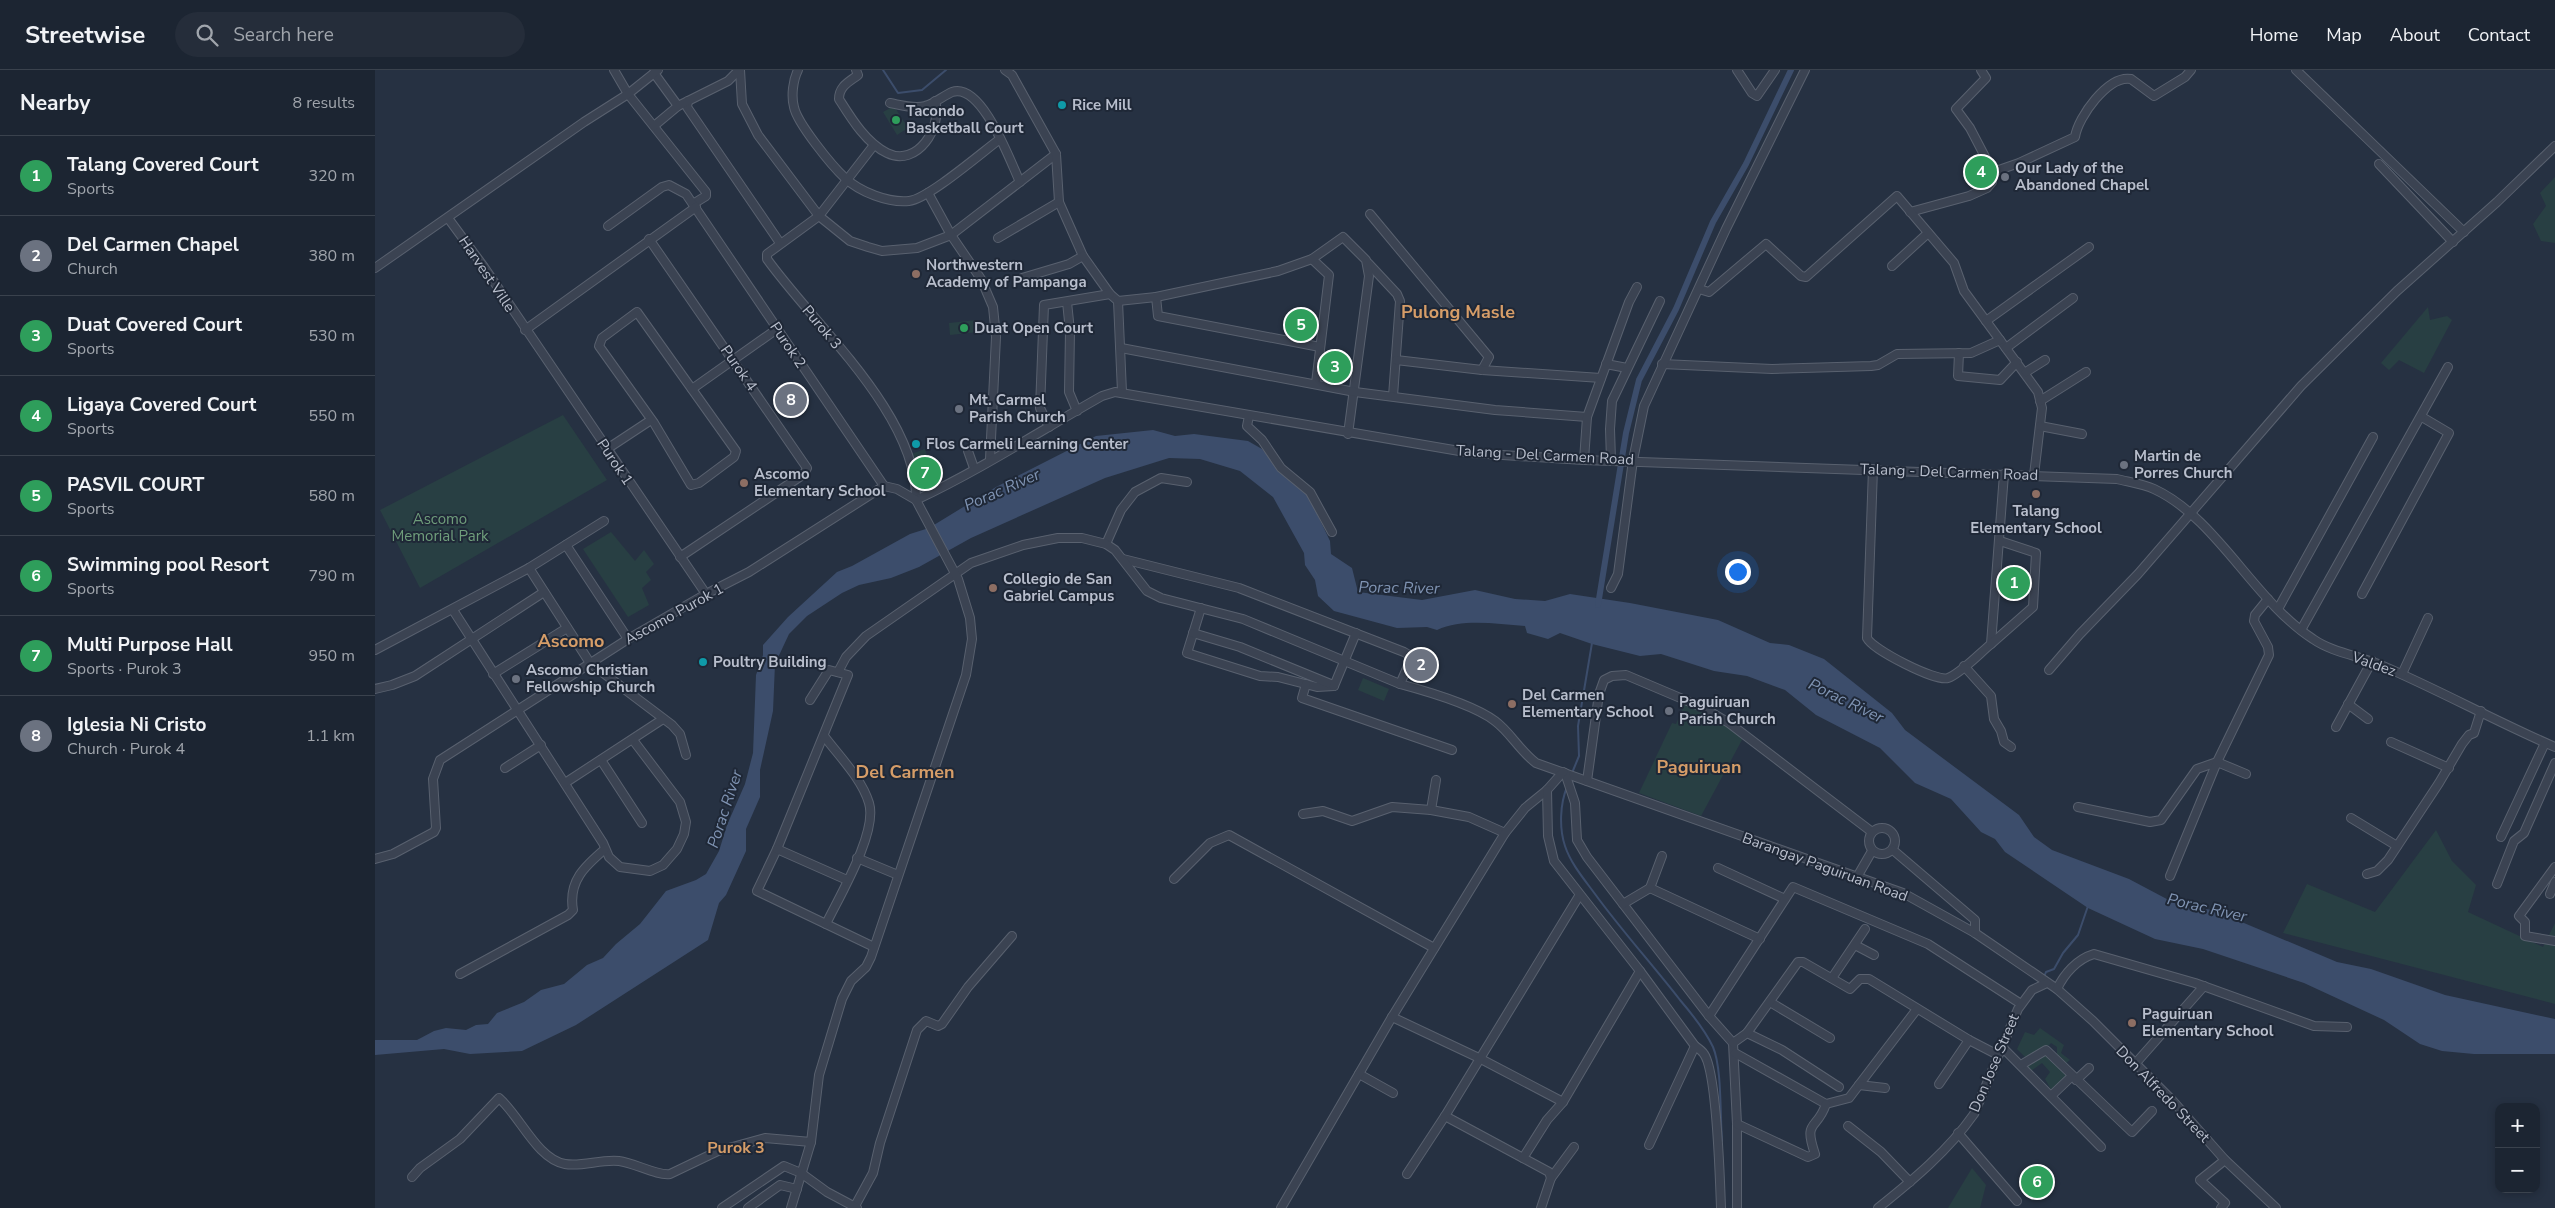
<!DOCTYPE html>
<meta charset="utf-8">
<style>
body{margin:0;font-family:"Nunito Sans",sans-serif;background:#252d3a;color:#f1f3f6}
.controls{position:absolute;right:15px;bottom:15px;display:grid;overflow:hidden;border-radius:10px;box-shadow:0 2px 8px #0003}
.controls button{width:45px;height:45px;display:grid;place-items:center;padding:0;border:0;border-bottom:1px solid #3a424d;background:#1c2532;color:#f1f3f6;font:25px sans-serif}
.you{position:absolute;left:1362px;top:501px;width:18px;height:18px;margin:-12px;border:4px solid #fff;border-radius:50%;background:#1a73e8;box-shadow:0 0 0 8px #1a73e833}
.badge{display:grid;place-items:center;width:32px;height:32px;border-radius:50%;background:#ea580c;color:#fff;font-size:16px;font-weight:700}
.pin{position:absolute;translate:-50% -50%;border:2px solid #fff;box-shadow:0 1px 5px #0006}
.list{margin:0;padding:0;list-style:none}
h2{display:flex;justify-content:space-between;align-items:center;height:65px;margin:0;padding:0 20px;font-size:21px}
h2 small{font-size:16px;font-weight:400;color:#a0a5ac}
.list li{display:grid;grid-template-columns:32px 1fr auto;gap:15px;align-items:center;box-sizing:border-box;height:80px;padding:0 20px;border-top:1px solid #3a424d}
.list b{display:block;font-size:19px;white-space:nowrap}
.list p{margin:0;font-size:16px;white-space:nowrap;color:#a0a5ac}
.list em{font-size:16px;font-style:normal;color:#a0a5ac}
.icon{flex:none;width:28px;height:28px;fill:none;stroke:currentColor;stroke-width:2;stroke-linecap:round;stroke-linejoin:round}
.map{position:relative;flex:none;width:2180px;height:1138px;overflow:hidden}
header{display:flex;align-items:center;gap:30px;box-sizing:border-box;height:70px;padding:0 25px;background:#1c2532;border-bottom:1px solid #3a424d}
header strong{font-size:24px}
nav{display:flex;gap:28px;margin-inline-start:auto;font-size:18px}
.search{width:350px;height:45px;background:#252d3a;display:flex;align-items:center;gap:12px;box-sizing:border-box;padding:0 18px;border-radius:28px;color:#a0a5ac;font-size:19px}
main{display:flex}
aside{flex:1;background:#1c2532}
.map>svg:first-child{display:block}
.green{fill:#283f43}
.water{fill:#3c4d6b}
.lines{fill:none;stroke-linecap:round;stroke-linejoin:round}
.stream{stroke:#3c4d6b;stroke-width:2}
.canal{stroke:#3c4d6b;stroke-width:6}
.minor-casing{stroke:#59616f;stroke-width:10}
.minor{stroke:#3b4352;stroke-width:8}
.culture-dot{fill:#0f9aa8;stroke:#1f2837;stroke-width:2}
.leisure-dot{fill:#2e9e5b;stroke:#1f2837;stroke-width:2}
.worship-dot{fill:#6b7280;stroke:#1f2837;stroke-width:2}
.education-dot{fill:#8d6e63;stroke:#1f2837;stroke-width:2}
.labels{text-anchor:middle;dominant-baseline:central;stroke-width:4;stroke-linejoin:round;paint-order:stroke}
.poi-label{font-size:15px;font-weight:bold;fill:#b8becc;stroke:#1f2837;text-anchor:start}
.street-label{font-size:15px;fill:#b8becc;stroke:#1f2837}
.park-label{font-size:15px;fill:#6f9d7b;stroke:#1f2837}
.water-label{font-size:16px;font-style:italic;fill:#7f93b2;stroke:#1f2837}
.neighbourhood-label{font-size:16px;font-weight:bold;fill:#d69d68;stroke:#1f2837}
.quarter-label{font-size:18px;font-weight:bold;fill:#d69d68;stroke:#1f2837}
</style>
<header>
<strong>Streetwise</strong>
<div class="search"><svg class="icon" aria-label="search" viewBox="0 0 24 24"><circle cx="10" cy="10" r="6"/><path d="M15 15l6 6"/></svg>Search here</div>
<nav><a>Home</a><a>Map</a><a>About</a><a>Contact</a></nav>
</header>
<main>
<aside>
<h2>Nearby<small>8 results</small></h2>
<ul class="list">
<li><span class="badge" style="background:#2e9e5b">1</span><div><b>Talang Covered Court</b><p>Sports</p></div><em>320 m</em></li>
<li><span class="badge" style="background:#6b7280">2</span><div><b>Del Carmen Chapel</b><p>Church</p></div><em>380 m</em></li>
<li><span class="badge" style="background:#2e9e5b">3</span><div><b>Duat Covered Court</b><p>Sports</p></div><em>530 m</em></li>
<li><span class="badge" style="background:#2e9e5b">4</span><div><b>Ligaya Covered Court</b><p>Sports</p></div><em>550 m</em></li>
<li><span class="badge" style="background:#2e9e5b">5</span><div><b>PASVIL COURT</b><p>Sports</p></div><em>580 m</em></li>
<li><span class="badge" style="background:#2e9e5b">6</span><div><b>Swimming pool Resort</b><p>Sports</p></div><em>790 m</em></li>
<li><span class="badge" style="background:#2e9e5b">7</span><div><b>Multi Purpose Hall</b><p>Sports · Purok 3</p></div><em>950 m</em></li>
<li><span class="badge" style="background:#6b7280">8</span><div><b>Iglesia Ni Cristo</b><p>Church · Purok 4</p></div><em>1.1 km</em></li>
</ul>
</aside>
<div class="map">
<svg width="2180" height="1138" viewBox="0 0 2180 1138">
<rect width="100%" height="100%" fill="#263142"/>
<g class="green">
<path d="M519 36 533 58 522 65 508 42Z"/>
<path d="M2180 107V173L2166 171 2158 154 2171 136 2165 123Z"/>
<path d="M2053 237 2055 250 2072 246 2077 250 2049 303 2024 290 2014 300 2006 293Z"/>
<path d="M915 246 939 251 937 264 913 260Z"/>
<path d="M602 250 603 262 575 265 574 253Z"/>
<path d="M188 345 232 410 45 518 5 440Z"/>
<path d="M550 379 562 415 548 420 536 384Z"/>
<path d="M236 462 260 491 269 480 279 494 271 502 276 510 267 518 274 535 253 547 208 479Z"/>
<path d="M988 608 1014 619 1009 631 983 620Z"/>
<path d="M1310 633 1329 640 1368 668 1326 746 1264 723 1297 653 1301 654Z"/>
<path d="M2061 760 2077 791 2101 815 2093 842 2168 877 2180 853V934L1908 863 1932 814 2000 842Z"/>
<path d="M1665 958 1689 975 1686 983 1695 990 1691 993 1682 984V977L1676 973C1671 980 1659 982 1651 988L1642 979 1650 962 1659 965Z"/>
<path d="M1671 983 1694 1006 1678 1023 1670 1009 1675 1002 1667 993 1656 1001 1650 994Z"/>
<path d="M1597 1098 1611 1115 1605 1138H1573Z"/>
</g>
<path class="water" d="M778 360 800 366 819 364 873 371 887 379 906 402 933 425 955 471 956 484 977 498 983 522 1047 530 1100 520 1140 529 1170 531 1195 524 1255 533 1343 550 1395 573 1414 575 1449 589 1517 643 1530 660 1644 745 1659 767 1677 780 1754 809 1805 836 1838 840 1962 892 1996 899 2070 925 2180 949V984H2099L2067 981 2045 974 2009 950 1929 913 1828 879 1780 869 1713 838 1630 782 1620 769 1606 762 1576 729 1540 713 1505 678 1441 645 1410 620 1372 606 1339 601 1286 584 1265 586 1217 574 1185 563 1173 569 1152 563 1150 556C1121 554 1088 548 1062 560L1052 557 1022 558 959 541 943 526 940 510 930 495 929 483 898 427 865 401 825 389 794 388 730 408 596 468 544 497 516 508 484 515 467 523 432 546 414 564 400 594 398 641 385 700V727L371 759V781L351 825 344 833 333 870 201 955 147 981 95 984 69 979 0 985V970H42L59 961 71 958 91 960 101 955 113 954 122 943 149 932 166 920 189 914 212 895 228 888 241 874 265 854 291 821 321 810 331 804 344 781 352 755 370 714 378 683 381 605 388 585V575L413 547 462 502 477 496 535 464 554 458 621 417 721 366Z"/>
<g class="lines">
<g class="stream">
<path d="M508 0 523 23 547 20 571 0"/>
<path d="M1197 703 1204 686 1203 656 1217 573"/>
<path d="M1192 717C1185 734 1184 758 1190 776 1196 794 1209 809 1220 824 1247 861 1277 894 1305 930 1317 944 1330 960 1338 977 1347 998 1345 1046 1347 1071"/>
<path d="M1669 907 1671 902 1679 899 1688 883 1703 865 1713 836"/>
</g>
<path class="canal" d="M1223 535 1251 363 1264 310 1301 239 1338 152 1371 94 1416 0"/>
<g class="minor-casing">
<g id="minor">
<path d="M239 0 253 24 331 122V126L318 134"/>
<path d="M365 0 367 34 383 65 444 146 475 171 493 177 507 181 542 178 576 165 681 84"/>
<path d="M423 0C418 10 416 26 419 37 422 53 457 96 470 108 485 122 513 133 534 131 553 129 606 83 625 69"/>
<path d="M481 0 483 5C474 12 464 16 464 29 476 48 491 73 512 83 542 98 568 57 560 31"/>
<path d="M630 0 637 5 681 84 684 132 708 186 735 224 743 231 747 322"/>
<path d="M1362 0 1377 23 1382 26 1400 0"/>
<path d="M1606 0 1611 8 1581 39 1595 58 1618 102 1644 93 1700 67C1703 47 1733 5 1756 9L1779 26 1810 7 1816 0"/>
<path d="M1921 0 2089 162"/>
<path d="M279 3 303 36"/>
<path d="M313 31 312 37 314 40 405 173"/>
<path d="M515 33C526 35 539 39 550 36 559 34 568 26 577 22 607 12 635 91 645 112"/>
<path d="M279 56 303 36 353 11 364 0"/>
<path d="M499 75 444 146 392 184V189C439 255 543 345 541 430"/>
<path d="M2004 94 2078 172"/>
<path d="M553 123 576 165 606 209 618 237 621 267 615 389"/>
<path d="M1535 142 1594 126 1612 118 1617 112 1618 102"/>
<path d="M995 144 1114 287 1107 300"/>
<path d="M73 148 109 197 331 524"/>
<path d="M233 156 287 117 294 115 311 124 509 416"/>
<path d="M623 168 684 132"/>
<path d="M274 169 432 398 429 404 305 487"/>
<path d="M937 189 954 205 941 313"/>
<path d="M993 193 1022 224 1025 231 1018 326"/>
<path d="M1517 196 1553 163"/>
<path d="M0 198 209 52 253 24 283 0"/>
<path d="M647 208 694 194 708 186"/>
<path d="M1324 219 1334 222 1391 174 1426 206 1431 207 1522 126 1579 193 1589 221 1663 322 1667 338 1659 405"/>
<path d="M781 227 783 246 945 277"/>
<path d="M743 231 781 227 903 201 937 189 968 167 991 190 994 206 973 364"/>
<path d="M692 232 695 261 694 322 702 341"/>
<path d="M262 242 361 381 359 387 324 413 316 415 279 353 224 276 227 268Z"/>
<path d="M1611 251 1714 177"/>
<path d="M150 260 321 137"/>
<path d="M746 278 980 322 1120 340 1212 347"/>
<path d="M1631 278 1698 228"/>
<path d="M1584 283 1583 306 1625 310 1642 292"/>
<path d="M1021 290 1107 300 1226 308"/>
<path d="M1231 294 1252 298"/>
<path d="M1287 294 1397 299 1496 296 1503 295 1522 284 1596 283 1625 270"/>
<path d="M1651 302 1670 290"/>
<path d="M317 319 402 259"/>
<path d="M1665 331 1711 302"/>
<path d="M874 346 872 356 887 370 906 398 935 422 957 462"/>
<path d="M1665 356 1707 364"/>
<path d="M674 357 665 338 669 235 735 224"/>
<path d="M232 379 276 350"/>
<path d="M593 381 599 398"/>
<path d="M1209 390 1212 347 1254 232 1262 217"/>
<path d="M1236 390 1235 359 1237 331 1285 231"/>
<path d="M1498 399 1492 568C1498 580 1561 612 1573 608 1585 604 1605 583 1616 574L1629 404"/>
<path d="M541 430C605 400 665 361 727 326L740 322 1096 383 1209 390 1742 409C1754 412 1768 414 1779 419 1842 448 1879 531 1938 569 1958 583 1986 586 2008 596 2066 621 2122 652 2180 677"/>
<path d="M731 474 746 440 760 422 786 408 812 412"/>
<path d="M191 475 253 569"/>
<path d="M748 489 864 518 1029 582 1036 586V589L1025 614"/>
<path d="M154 498 215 593 297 655 305 664 311 685"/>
<path d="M1236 518 1243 504 1258 390 1269 336 1351 159 1430 0"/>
<path d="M1987 524 2074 363 2047 347"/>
<path d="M826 538 812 583 885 606 903 607 942 617 959 616"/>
<path d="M1903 539 1998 367"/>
<path d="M78 540 228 773 234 787 245 797 275 801 288 795 302 779 309 764 311 752 305 732 258 670"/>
<path d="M1926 560 2073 297"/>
<path d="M818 563 865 577 958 615"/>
<path d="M1616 574 1658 537 1661 483 1625 471"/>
<path d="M0 580 154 498 229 451"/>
<path d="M1589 596 1616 626 1619 649 1626 661 1629 672 1636 677"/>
<path d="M1674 600 1705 564 1763 504 1926 316 2022 221 2122 132 2180 76"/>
<path d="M463 602 471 587 491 566 596 493 648 475 683 468H707L731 474 740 480 772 521 786 528 868 549 1025 614C1051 621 1099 635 1120 651 1135 662 1145 681 1161 693L1528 823 1600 863 1682 919 1718 951 1797 1030 1850 1090 1901 1138"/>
<path d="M118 604 192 558"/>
<path d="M2027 604 2053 548"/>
<path d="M931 614 927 628 1077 680"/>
<path d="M959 616 981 563"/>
<path d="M0 619 17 615 40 606 169 522"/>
<path d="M435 630 454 600 473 605 402 779 382 821 499 877"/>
<path d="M1973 634 1993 649"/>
<path d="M1961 657 1997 591"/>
<path d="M449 666C464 686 487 709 494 733 503 762 464 827 451 854"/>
<path d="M2016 672 2074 698"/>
<path d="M226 690 267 753"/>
<path d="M130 698 166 675"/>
<path d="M1190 703 1200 733 1202 770 1212 787 1334 946 1358 973 1362 1054V1138"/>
<path d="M1212 711 1224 624 1229 610 1237 606 1251 605 1329 638 1354 653 1497 762"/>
<path d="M190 713 288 649"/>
<path d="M1703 737 1775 752 1786 750 1822 699 1842 692 1871 704"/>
<path d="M1056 740 1061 710"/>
<path d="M928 744 948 741 977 751 1017 737 1056 740 1094 747 1130 763"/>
<path d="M1976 748 2022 776"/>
<circle cx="1507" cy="771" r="13"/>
<path d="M2126 767 2170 673"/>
<path d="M402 779 472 810"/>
<path d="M1518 780 1600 850V863"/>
<path d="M1287 786 1275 818 1385 869"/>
<path d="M482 788 523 805"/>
<path d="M0 789 18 784 59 762 61 758 58 709 65 690 253 569 331 524 374 502 509 416"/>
<path d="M2180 797 2144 846 2150 852V866L2180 871"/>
<path d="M1343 798 1410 829"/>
<path d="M1992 804 2002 801 2013 790 2064 713 2087 674 2094 665 2099 663 2106 641"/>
<path d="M1795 806 1842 692 1894 585 1893 577 1879 551 1880 545 1893 529"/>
<path d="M1482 807 1497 781"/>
<path d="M799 809 835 773 854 765 1059 878"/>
<path d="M2122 814 2139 771 2149 763 2180 693"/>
<path d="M2175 824 2180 812"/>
<path d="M1248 834 1275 818"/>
<path d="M1480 875 1499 885"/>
<path d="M1265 901 1320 976"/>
<path d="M85 904 193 845 198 840C193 811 210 796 230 779"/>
<path d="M1457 908 1490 859"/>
<path d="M1682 919C1689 904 1702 889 1719 884L1820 913 1939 956 1972 957"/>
<path d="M1395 932 1455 968"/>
<path d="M1334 946 1418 817 1553 874 1646 934"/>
<path d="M1017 947 1104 988 1188 1032"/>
<path d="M1372 963 1407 980 1464 1017"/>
<path d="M1358 973 1372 963 1423 892H1428L1475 919 1485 909H1494L1594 970 1623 985"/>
<path d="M1626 976 1726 1077"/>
<path d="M1360 983 1451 1034 1474 1028 1542 939"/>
<path d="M1760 994 1829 916"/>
<path d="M1646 995 1671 980 1757 1062 1777 1041"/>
<path d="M984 1004 1018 1023"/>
<path d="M1701 1010 1714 998"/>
<path d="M1564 1014 1594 970"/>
<path d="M1484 1015 1510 1018"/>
<path d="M1676 1026 1697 1006"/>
<path d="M1070 1046 1148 1088"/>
<path d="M1362 1054 1433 1087 1440 1084C1428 1049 1442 1061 1451 1034"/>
<path d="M1473 1056 1506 1082 1535 1112"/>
<path d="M1583 1063 1642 1131"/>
<path d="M1274 1075 1320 976C1323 978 1327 981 1329 984 1342 1002 1345 1111 1346 1138"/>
<path d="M1032 1104 1070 1046 1204 826"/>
<path d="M37 1107 45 1098 85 1069 124 1028C145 1046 162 1089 190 1094 207 1097 226 1089 244 1091 260 1093 282 1106 295 1104L343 1081 390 1068 436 1072"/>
<path d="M1176 1108 1199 1077"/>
<path d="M480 1136 498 1103 505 1073 542 960 551 951 563 956 567 954 593 917 637 866"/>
<path d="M347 1138 409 1096 426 1103 452 1122 482 1138"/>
<path d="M373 1138 405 1115 422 1119"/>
<path d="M416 1138 436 1072 444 1005 467 929 476 911 491 897 496 887 591 605 597 569 595 548 583 509 541 430 522 419 509 416"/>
<path d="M906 1138 1017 947 1130 763 1150 738 1172 720 1188 702"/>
<path d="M1166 1138 1176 1108 1174 1102 1148 1088 1172 1050 1188 1032 1265 901 1179 791 1173 766 1172 720"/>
<path d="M1503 1138C1538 1110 1573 1081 1599 1044L1643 939 1657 920 1672 913"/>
<path d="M1846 1138 1850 1133 1825 1110 1850 1090"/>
</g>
</g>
<use href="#minor" class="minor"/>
</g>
<g class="culture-dot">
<circle cx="687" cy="35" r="5"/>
<circle cx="541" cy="374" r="5"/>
<circle cx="328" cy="592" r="5"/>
</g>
<g class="leisure-dot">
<circle cx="521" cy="50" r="5"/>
<circle cx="589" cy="258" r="5"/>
</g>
<g class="worship-dot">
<circle cx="1630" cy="107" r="5"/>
<circle cx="584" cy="339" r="5"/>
<circle cx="1749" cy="395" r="5"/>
<circle cx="141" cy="609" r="5"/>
<circle cx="1294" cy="641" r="5"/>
</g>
<g class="education-dot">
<circle cx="541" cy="204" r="5"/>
<circle cx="369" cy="413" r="5"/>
<circle cx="1661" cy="424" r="5"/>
<circle cx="618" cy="518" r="5"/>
<circle cx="1137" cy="634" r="5"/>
<circle cx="1757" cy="953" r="5"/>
</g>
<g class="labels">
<g class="poi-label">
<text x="697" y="35">Rice Mill</text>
<text x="531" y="41">Tacondo<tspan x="531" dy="17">Basketball Court</tspan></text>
<text x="1640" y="98">Our Lady of the<tspan x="1640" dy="17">Abandoned Chapel</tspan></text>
<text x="551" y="195">Northwestern<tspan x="551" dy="17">Academy of Pampanga</tspan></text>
<text x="599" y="258">Duat Open Court</text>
<text x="594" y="330">Mt. Carmel<tspan x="594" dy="17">Parish Church</tspan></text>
<text x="551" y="374">Flos Carmeli Learning Center</text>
<text x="1759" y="386">Martin de<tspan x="1759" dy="17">Porres Church</tspan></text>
<text x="379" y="404">Ascomo<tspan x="379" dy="17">Elementary School</tspan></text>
<text x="1661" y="441" text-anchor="middle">Talang<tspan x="1661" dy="17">Elementary School</tspan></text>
<text x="628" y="509">Collegio de San<tspan x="628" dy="17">Gabriel Campus</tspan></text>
<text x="338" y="592">Poultry Building</text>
<text x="151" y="600">Ascomo Christian<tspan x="151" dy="17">Fellowship Church</tspan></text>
<text x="1147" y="625">Del Carmen<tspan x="1147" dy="17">Elementary School</tspan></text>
<text x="1304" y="632">Paguiruan<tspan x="1304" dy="17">Parish Church</tspan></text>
<text x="1767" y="944">Paguiruan<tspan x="1767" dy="17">Elementary School</tspan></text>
</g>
<g class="street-label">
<text transform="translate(112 204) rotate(56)">Harvest Ville</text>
<text transform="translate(447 257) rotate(50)">Purok 3</text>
<text transform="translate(413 275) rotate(56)">Purok 2</text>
<text transform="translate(364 298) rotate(55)">Purok 4</text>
<text transform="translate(1170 385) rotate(3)">Talang - Del Carmen Road</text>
<text transform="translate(240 392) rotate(56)">Purok 1</text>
<text transform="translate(1574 402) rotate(2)">Talang - Del Carmen Road</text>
<text transform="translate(299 544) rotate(-29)">Ascomo Purok 1</text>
<text transform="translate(1999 594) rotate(20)">Valdez</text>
<text transform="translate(1450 797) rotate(20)">Barangay Paguiruan Road</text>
<text transform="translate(1619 993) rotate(-67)">Don Jose Street</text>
<text transform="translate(1788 1024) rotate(46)">Don Alfredo Street</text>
</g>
<g class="park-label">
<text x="65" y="449">Ascomo<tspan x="65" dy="17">Memorial Park</tspan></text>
</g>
<g class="water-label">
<text transform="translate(627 420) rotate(-24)">Porac River</text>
<text transform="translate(1024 518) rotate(1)">Porac River</text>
<text transform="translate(1471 631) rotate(26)">Porac River</text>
<text transform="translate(350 739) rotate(-72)">Porac River</text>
<text transform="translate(1832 838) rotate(13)">Porac River</text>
</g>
<g class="neighbourhood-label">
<text x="361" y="1078">Purok 3</text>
</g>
<g class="quarter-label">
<text x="1083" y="242">Pulong Masle</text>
<text x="196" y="571">Ascomo</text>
<text x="1324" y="697">Paguiruan</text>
<text x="530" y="702">Del Carmen</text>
</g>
</g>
</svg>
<div class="controls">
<button>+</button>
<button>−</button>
</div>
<div class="you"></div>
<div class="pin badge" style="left:1639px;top:513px;background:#2e9e5b">1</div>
<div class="pin badge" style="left:1046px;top:595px;background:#6b7280">2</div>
<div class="pin badge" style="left:960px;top:297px;background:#2e9e5b">3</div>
<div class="pin badge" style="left:1606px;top:102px;background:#2e9e5b">4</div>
<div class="pin badge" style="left:926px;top:255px;background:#2e9e5b">5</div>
<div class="pin badge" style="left:1662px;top:1112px;background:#2e9e5b">6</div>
<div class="pin badge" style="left:550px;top:403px;background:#2e9e5b">7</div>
<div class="pin badge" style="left:416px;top:330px;background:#6b7280">8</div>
</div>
</main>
